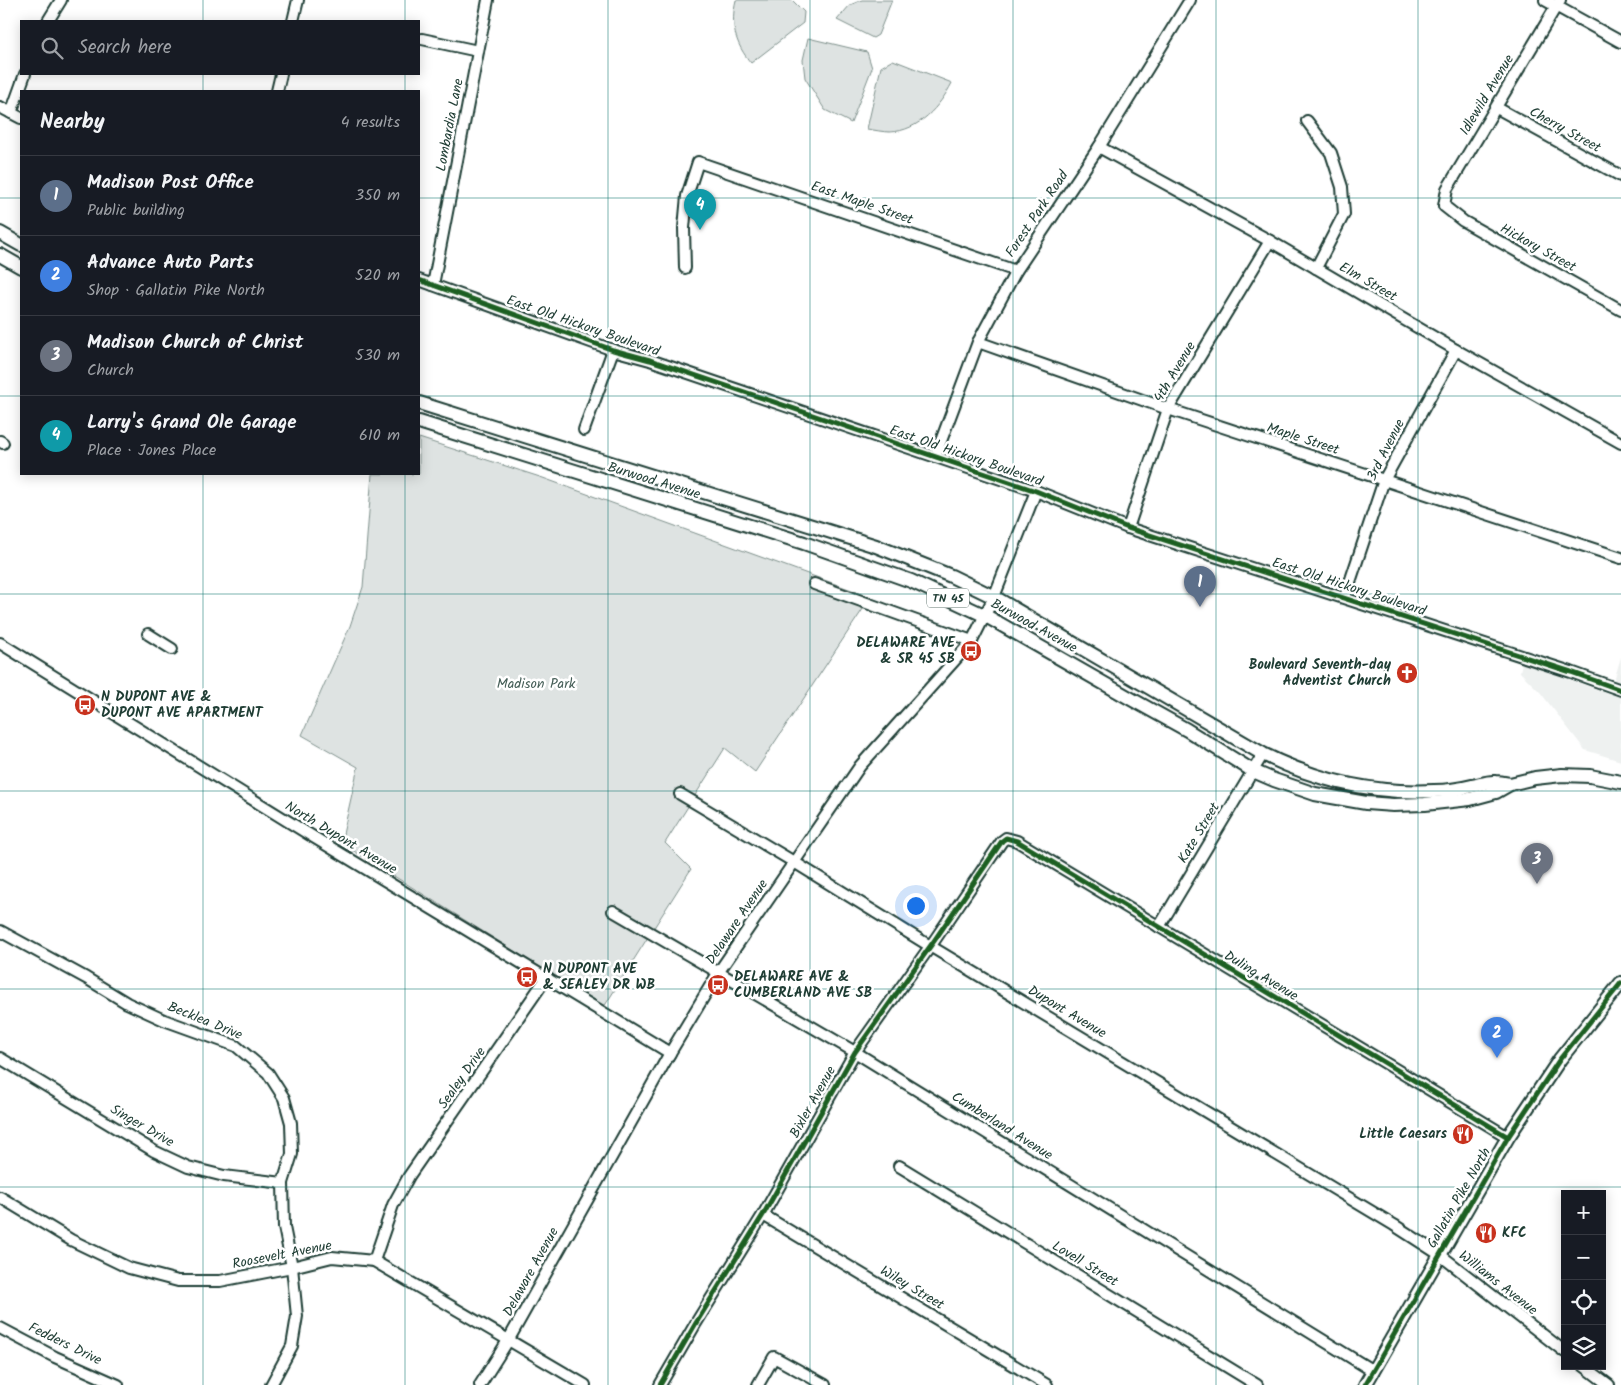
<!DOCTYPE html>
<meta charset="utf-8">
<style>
body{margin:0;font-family:Kalam,sans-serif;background:#20242c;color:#f1f3f6}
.controls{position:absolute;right:15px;bottom:15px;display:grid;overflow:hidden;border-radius:0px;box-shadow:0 2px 12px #0003}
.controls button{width:45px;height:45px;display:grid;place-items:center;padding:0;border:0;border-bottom:1px solid #363941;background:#171b24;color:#f1f3f6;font:25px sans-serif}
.you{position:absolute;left:915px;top:905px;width:18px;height:18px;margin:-12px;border:4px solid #fff;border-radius:50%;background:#1a73e8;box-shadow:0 0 0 8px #1a73e833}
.badge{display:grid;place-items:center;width:32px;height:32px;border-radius:50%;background:#1a73e8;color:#fff;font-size:16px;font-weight:700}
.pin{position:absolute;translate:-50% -41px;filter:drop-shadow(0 1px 2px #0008)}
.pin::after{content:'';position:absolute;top:26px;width:18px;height:15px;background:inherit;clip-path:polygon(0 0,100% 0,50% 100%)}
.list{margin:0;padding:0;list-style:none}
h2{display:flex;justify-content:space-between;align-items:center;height:65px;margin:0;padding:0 20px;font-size:21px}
h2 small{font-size:16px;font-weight:400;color:#9ea1a6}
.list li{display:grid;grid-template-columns:32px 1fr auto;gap:15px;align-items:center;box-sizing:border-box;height:80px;padding:0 20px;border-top:1px solid #363941}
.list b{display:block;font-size:19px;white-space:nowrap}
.list p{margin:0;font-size:16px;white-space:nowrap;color:#9ea1a6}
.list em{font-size:16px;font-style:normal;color:#9ea1a6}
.icon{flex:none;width:28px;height:28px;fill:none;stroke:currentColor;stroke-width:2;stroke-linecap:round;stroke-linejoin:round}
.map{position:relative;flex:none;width:1621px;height:1385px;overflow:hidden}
.search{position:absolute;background:#171b24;box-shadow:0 2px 12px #0003;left:20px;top:20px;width:400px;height:55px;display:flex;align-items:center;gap:12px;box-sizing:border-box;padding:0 18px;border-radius:0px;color:#9ea1a6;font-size:19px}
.panel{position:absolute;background:#171b24;box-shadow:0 2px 12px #0003;left:20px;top:90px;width:400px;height:385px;border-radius:0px}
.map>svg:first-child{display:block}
.built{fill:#eef1f0}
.green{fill:#dee3e2;stroke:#7e908b}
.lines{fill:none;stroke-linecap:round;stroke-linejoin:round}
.minor-casing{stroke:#1f3d34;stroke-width:14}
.major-casing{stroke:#1f3d34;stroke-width:16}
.minor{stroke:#fff;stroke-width:10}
.major{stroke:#fff;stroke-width:12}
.cycleway-casing{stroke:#fff;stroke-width:8}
.cycleway{stroke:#1b5e20;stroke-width:5}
.grid{fill:none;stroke:#0f766e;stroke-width:1;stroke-opacity:0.55}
.labels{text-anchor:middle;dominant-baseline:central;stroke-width:5;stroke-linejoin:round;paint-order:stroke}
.shield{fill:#fff;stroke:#627771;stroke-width:1}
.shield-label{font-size:12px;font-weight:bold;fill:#1f3d34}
.street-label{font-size:14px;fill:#1f3d34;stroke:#fff}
.poi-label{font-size:14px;font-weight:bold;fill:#1f3d34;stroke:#fff;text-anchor:start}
.park-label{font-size:14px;fill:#455e57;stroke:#fff}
</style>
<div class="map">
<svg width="1621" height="1385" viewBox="0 0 1621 1385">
<rect width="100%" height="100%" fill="#fff"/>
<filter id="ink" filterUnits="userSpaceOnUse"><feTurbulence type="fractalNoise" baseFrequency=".02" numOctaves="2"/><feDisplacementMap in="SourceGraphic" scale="10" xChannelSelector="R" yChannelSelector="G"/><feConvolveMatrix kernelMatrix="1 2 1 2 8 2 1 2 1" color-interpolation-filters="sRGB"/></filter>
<g filter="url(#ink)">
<path class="built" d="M1621 657V761L1585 750 1540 692 1520 672 1522 663 1610 694Z"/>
<g class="green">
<path d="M736 0H792L804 12 803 23 751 63C735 44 730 24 736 0Z"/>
<path d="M862 0H892L878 35 873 38 837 20 850 5Z"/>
<path d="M808 38 867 52 872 68 851 123 825 110 805 78 803 60Z"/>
<path d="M893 60 952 83C940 106 919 131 890 132 883 132 874 130 867 129L881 67Z"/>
<path d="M419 438 543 478 871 597 755 772 725 748 665 843 691 869 604 1007 341 843 358 767 302 735 350 626 363 587 372 474H419Z"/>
</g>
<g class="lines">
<g class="minor-casing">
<g id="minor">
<path d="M1545 0 1621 42"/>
<path d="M1560 0 1447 189 1444 206 1463 221 1621 310"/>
<path d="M48 21 61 0"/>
<path d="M293 21 298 0"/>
<path d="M422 39 478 51"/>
<path d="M277 91 281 74"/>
<path d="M0 107 21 118"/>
<path d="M1497 108 1621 176"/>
<path d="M11 113 25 74"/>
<path d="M1307 121 1331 153 1342 187 1344 214 1316 268"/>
<path d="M1099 147 1270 241 1456 350 1621 443"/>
<path d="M685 268 684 228 687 196 698 162 1016 271"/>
<path d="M419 280 613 350 650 360 1036 491 1128 528 1571 672 1621 690"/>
<path d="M433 285 488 0"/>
<path d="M978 342 1168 409 1621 558"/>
<path d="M584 430 613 350"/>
<path d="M0 441 3 443"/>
<path d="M935 457 978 342 1016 271 1099 147 1190 0"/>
<path d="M1128 528 1168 409 1270 241"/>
<path d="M814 584 972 641"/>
<path d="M1345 597 1384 480 1456 350"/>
<path d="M148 634 172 649"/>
<path d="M0 643 315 838 670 1053"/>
<path d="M680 794 794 862 930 946 1394 1225 1439 1254 1565 1352"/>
<path d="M613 911 855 1052 1373 1371"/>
<path d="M1159 927 1263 754"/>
<path d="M0 931 86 978 127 1003 164 1020 236 1046 268 1073 284 1098 291 1123 292 1154 283 1183 284 1227 292 1267 297 1316 292 1346 271 1385"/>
<path d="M0 1058 154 1151 188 1167 224 1176 283 1183"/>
<path d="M899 1166 1257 1385"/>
<path d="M0 1197 71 1240 129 1268 178 1281H220L292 1267 332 1257 374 1261 585 1385"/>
<path d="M763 1215 1047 1385"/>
<path d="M374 1261 393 1205 409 1176 547 977"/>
<path d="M0 1328 55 1357 118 1385"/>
<path d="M1584 1366 1609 1385"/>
<path d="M480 1385 509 1339 670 1053 718 973 860 766 972 641 994 597 1036 491"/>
<path d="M660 1385 696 1323 763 1215 855 1052 934 941 1002 841 1006 838 1017 841 1508 1137"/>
<path d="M758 1385 774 1357 825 1385"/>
</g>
</g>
<g class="major-casing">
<g id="major">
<path d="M0 233 21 245"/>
<path d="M0 255 21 267"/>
<path d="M419 403 876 546 951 576 994 597 1263 754C1317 781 1374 794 1434 791 1447 791 1460 789 1472 786 1479 785 1488 781 1495 782 1500 782 1505 783 1510 784"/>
<path d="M419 422 804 543 911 581 986 616 1133 700 1187 730 1253 771 1274 780 1315 794 1366 803 1393 805 1425 804 1470 799 1496 792 1510 784 1535 778 1562 775 1590 776 1621 782"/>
<path d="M1365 1385 1508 1137 1560 1059 1621 983"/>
</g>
</g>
<use href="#minor" class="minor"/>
<use href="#major" class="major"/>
<g class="cycleway-casing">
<g id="cycleway">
<path d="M419 280 613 350 650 360 1036 491 1128 528 1571 672 1621 690"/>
<path d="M660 1385 696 1323 763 1215 855 1052 934 941 1002 841 1006 838 1017 841 1508 1137"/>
<path d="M1365 1385 1508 1137 1560 1059 1621 983"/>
</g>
</g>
<use href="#cycleway" class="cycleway"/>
</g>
</g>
<path class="grid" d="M203 0V21M405 0V21M608 0V1385M810 0V1385M1013 0V1385M1216 0V1385M1418 0V1385M203 74V91M405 74V91M0 198H21M419 198H1621M0 396H21M419 396H1621M203 474V1385M405 474V1385M0 594H1621M0 791H1621M0 989H1621M0 1187H1621"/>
<defs>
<g id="bus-disc" transform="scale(1.125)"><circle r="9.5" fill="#c8321e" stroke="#fff"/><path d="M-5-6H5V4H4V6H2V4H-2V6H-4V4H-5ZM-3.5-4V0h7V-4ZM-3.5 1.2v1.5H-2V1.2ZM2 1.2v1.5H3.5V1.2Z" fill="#fff"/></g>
<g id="church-disc" transform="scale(1.125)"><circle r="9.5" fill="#c8321e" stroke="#fff"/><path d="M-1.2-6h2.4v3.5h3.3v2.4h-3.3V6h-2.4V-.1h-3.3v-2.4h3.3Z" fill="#fff"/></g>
<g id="restaurant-disc" transform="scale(1.125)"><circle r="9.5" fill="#c8321e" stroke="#fff"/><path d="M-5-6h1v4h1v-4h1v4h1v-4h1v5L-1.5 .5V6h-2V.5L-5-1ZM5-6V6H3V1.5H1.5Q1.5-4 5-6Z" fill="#fff"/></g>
</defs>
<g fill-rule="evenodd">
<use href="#bus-disc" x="971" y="651"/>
<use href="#church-disc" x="1407" y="673"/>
<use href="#bus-disc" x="85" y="705"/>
<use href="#bus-disc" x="527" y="977"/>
<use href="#bus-disc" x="718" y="985"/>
<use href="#restaurant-disc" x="1463" y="1134"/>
<use href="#restaurant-disc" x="1486" y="1233"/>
</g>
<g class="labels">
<rect class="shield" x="927" y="588.5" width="42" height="19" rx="4"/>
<g class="shield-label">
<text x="948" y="598">TN 45</text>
</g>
<g class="street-label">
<text transform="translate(1487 95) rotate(-59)">Idlewild Avenue</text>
<text transform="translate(450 125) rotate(-79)">Lombardia Lane</text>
<text transform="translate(1565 130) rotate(29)">Cherry Street</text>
<text transform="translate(862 203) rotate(19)">East Maple Street</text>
<text transform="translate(1037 214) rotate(-56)">Forest Park Road</text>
<text transform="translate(1538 248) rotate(29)">Hickory Street</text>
<text transform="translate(1368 282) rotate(30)">Elm Street</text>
<text transform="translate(583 326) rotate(19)">East Old Hickory Boulevard</text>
<text transform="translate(1175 372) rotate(-59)">4th Avenue</text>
<text transform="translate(1303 439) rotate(18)">Maple Street</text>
<text transform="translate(1386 450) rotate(-63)">3rd Avenue</text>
<text transform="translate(966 456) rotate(19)">East Old Hickory Boulevard</text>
<text transform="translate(654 481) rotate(17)">Burwood Avenue</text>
<text transform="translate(1349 587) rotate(18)">East Old Hickory Boulevard</text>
<text transform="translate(1034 626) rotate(29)">Burwood Avenue</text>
<text transform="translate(1199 833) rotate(-59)">Kate Street</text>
<text transform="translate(341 838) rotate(31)">North Dupont Avenue</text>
<text transform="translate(737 922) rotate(-56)">Delaware Avenue</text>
<text transform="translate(1261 976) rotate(31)">Duling Avenue</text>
<text transform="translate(1067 1012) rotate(31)">Dupont Avenue</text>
<text transform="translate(205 1021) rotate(22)">Becklea Drive</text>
<text transform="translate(462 1078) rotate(-55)">Sealey Drive</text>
<text transform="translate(813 1102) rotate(-61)">Bixler Avenue</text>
<text transform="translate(142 1126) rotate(30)">Singer Drive</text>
<text transform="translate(1002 1126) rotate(32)">Cumberland Avenue</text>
<text transform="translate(1459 1198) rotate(-60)">Gallatin Pike North</text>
<text transform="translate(282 1255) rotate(-11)">Roosevelt Avenue</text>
<text transform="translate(1085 1264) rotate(31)">Lovell Street</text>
<text transform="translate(531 1272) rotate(-61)">Delaware Avenue</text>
<text transform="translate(1498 1283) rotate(38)">Williams Avenue</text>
<text transform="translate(912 1288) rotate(31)">Wiley Street</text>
<text transform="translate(65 1344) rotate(26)">Fedders Drive</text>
</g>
<g class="poi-label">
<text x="955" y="643" text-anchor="end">DELAWARE AVE<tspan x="955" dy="16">&amp; SR 45 SB</tspan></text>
<text x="1391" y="665" text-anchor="end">Boulevard Seventh-day<tspan x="1391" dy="16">Adventist Church</tspan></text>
<text x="101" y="697">N DUPONT AVE &amp;<tspan x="101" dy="16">DUPONT AVE APARTMENT</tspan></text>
<text x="543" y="969">N DUPONT AVE<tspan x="543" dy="16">&amp; SEALEY DR WB</tspan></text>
<text x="734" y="977">DELAWARE AVE &amp;<tspan x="734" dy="16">CUMBERLAND AVE SB</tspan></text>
<text x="1447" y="1134" text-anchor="end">Little Caesars</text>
<text x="1502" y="1233">KFC</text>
</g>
<g class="park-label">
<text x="536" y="684">Madison Park</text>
</g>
</g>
</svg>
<div class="controls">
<button>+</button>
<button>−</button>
<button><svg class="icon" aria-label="locate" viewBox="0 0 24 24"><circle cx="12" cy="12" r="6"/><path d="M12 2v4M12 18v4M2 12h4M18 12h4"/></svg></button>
<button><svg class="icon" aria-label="layers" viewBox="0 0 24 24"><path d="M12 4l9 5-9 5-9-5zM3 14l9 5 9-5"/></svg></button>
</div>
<div class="you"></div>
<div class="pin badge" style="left:1200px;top:607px;background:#5c6f8a">1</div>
<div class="pin badge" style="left:1497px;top:1058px;background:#3f7fe0">2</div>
<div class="pin badge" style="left:1537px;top:884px;background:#6b7280">3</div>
<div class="pin badge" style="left:700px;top:230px;background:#0f9aa8">4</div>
<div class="search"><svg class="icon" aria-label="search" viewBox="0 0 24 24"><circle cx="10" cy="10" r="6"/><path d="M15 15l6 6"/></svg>Search here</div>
<section class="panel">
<h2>Nearby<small>4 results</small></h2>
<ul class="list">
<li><span class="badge" style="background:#5c6f8a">1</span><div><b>Madison Post Office</b><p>Public building</p></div><em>350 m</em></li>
<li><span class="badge" style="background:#3f7fe0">2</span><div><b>Advance Auto Parts</b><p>Shop · Gallatin Pike North</p></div><em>520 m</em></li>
<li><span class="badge" style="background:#6b7280">3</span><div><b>Madison Church of Christ</b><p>Church</p></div><em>530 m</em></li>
<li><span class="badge" style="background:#0f9aa8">4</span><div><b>Larry's Grand Ole Garage</b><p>Place · Jones Place</p></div><em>610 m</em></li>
</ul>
</section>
</div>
